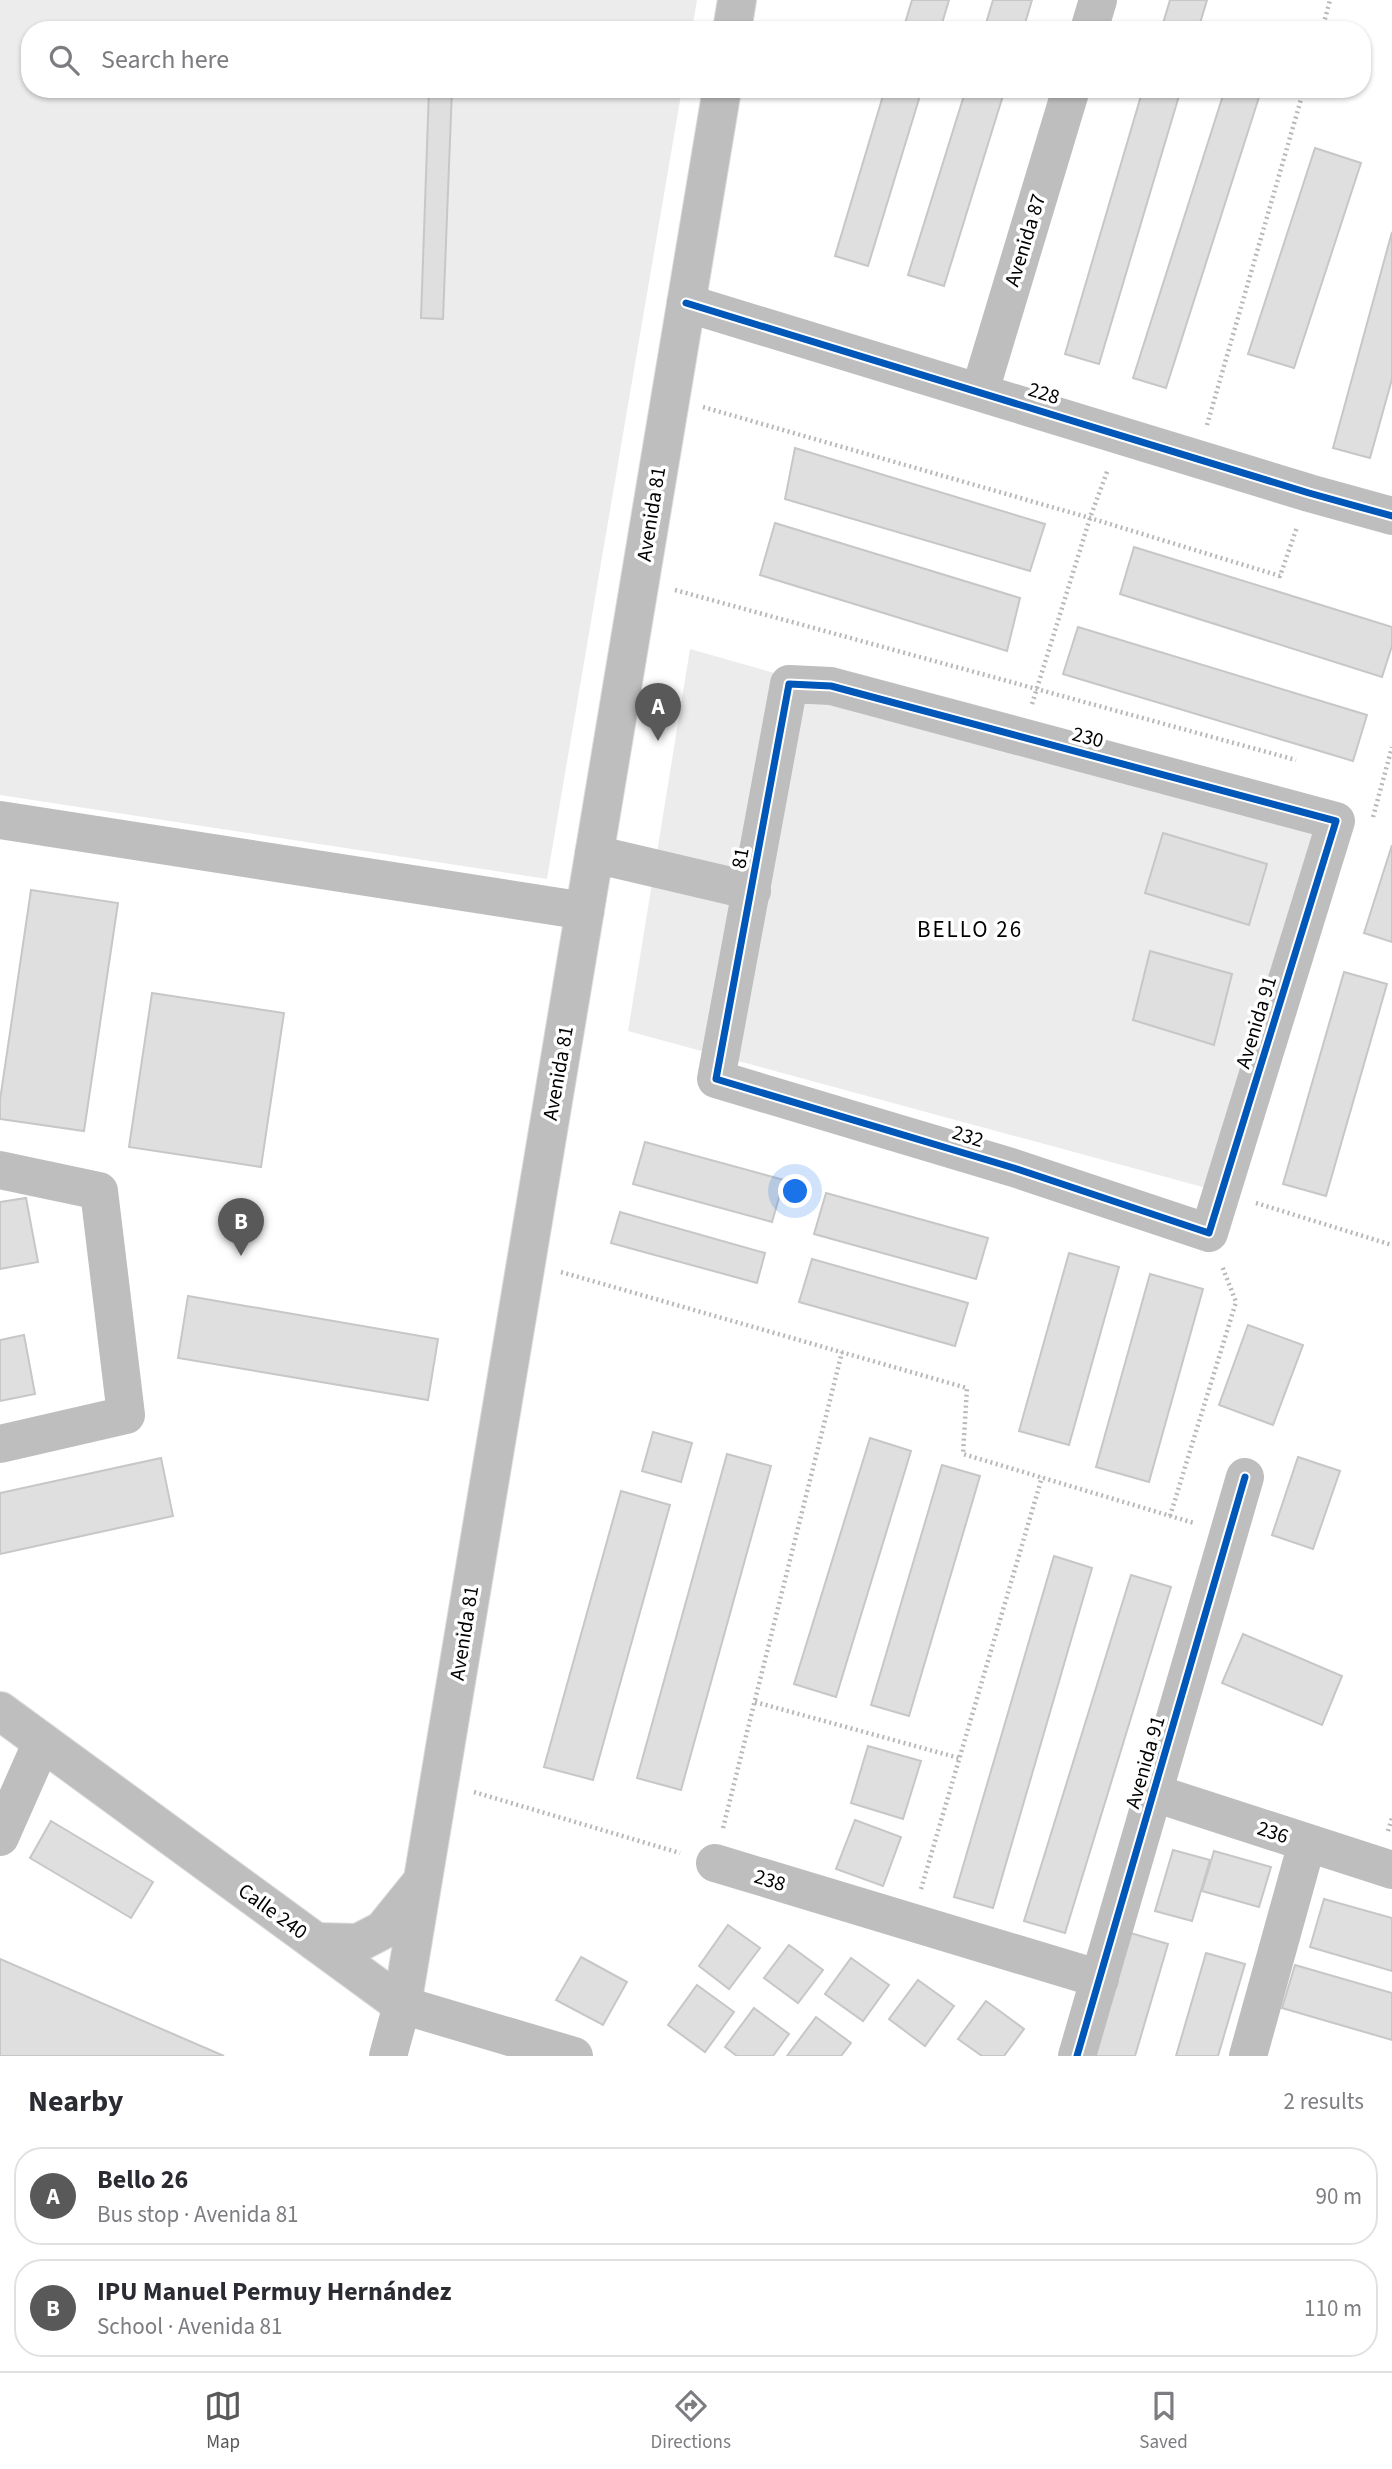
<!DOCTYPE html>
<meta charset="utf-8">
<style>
body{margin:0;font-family:"Source Sans 3",sans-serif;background:#f2f2f3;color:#2b2b33}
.you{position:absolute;left:796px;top:1192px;width:24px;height:24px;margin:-18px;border:5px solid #fff;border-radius:50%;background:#1a73e8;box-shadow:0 0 0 10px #1a73e833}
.badge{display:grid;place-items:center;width:46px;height:46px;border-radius:50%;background:#595959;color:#fff;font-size:23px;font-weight:700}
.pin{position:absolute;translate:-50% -58px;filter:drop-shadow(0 2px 4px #0008)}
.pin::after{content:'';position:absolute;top:37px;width:24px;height:21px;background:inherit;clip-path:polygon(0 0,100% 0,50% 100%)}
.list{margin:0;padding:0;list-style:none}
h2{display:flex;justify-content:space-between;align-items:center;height:91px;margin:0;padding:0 28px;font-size:30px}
h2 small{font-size:23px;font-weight:400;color:#7c7c81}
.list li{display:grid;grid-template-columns:46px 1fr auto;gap:21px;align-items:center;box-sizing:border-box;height:98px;margin:0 14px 14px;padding:0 14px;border:2px solid #e1e1e2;border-radius:28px}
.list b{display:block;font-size:26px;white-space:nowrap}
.list p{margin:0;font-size:23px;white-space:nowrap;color:#7c7c81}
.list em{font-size:23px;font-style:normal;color:#7c7c81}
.icon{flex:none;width:38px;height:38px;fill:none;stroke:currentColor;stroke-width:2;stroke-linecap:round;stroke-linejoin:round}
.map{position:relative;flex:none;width:1392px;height:2056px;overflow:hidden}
.search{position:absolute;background:#fff;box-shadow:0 2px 5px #0004;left:21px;right:21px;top:21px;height:77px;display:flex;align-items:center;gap:18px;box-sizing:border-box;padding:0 24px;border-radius:28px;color:#7c7c81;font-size:26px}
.sheet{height:315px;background:#fff}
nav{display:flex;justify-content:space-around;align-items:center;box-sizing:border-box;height:98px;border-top:2px solid #e1e1e2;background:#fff;font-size:19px;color:#7c7c81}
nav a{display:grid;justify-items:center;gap:4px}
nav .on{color:#595959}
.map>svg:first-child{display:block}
.green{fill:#ececec}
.building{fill:#dfdfdf;stroke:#c7c7c7;stroke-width:2}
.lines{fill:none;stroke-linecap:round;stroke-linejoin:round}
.major-casing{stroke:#dbdbdb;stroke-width:40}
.path{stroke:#b9b9b9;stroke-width:4.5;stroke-dasharray:2 3.5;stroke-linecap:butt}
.minor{stroke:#bebebe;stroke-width:38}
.major{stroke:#bebebe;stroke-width:38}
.cycleway-casing{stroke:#fff;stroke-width:11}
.cycleway{stroke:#0057b8;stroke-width:7}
.labels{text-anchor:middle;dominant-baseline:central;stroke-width:7;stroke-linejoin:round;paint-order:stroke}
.street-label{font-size:21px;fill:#000;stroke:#fff}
.neighbourhood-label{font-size:23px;letter-spacing:2px;fill:#000;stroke:#fff}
</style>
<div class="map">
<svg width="1392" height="2056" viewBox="0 0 1392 2056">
<rect width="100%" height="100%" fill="#fff"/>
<g class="green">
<path d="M0 0H697L692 30H30V89H682L547 879 0 795Z"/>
<path d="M690 649 1321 829 1221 1192 628 1031Z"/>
</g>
<g class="building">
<path d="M912 0H949L940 30H903Z"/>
<path d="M993 0H1032L1023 30H984Z"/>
<path d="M1170 0H1207L1198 30H1161Z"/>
<path d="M429 89H452L443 319 421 318Z"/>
<path d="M885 89H922L868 266 835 256Z"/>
<path d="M966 89H1005L944 286 908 275Z"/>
<path d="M1143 89H1181L1099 364 1065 354Z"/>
<path d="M1225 89H1245L1260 94 1166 388 1133 378Z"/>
<path d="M1315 148 1361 163 1294 368 1248 354Z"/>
<path d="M1392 232V379L1370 458 1333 448Z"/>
<path d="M795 448 1045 524 1030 571 785 499Z"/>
<path d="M775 523 1020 598 1007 651 760 575Z"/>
<path d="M1134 547 1392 627V646L1382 677 1120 594Z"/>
<path d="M1078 627 1367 715 1353 761 1063 674Z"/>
<path d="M1163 833 1267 864 1249 925 1145 893Z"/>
<path d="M1392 845V942L1364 933Z"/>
<path d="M31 890 118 903 84 1131 0 1119V1100Z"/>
<path d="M1150 951 1232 974 1214 1045 1133 1020Z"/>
<path d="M1344 972 1387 984 1326 1196 1283 1184Z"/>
<path d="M152 993 284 1013 261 1167 129 1147Z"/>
<path d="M645 1142 784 1180 772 1222 633 1184Z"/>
<path d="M826 1193 988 1238 976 1279 814 1234Z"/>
<path d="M26 1198 38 1262 0 1269V1202Z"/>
<path d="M620 1212 765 1253 757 1283 611 1243Z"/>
<path d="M1069 1253 1119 1267 1069 1445 1019 1431Z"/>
<path d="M812 1259 968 1303 955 1346 799 1302Z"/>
<path d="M1150 1274 1203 1289 1149 1482 1096 1467Z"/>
<path d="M188 1296 438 1339 428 1400 178 1358Z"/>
<path d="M1248 1325 1303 1345 1273 1425 1219 1405Z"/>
<path d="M24 1335 35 1394 0 1401V1340Z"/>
<path d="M653 1432 692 1443 681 1482 642 1471Z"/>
<path d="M870 1438 911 1451 836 1697 794 1684Z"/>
<path d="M727 1454 771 1466 681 1790 637 1778Z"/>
<path d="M1298 1457 1340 1471 1313 1549 1272 1535Z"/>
<path d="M161 1458 173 1516 0 1554V1493Z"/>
<path d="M942 1465 980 1476 909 1716 871 1705Z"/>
<path d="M621 1491 670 1505 593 1780 544 1767Z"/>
<path d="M1054 1556 1092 1568 993 1908 954 1897Z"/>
<path d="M1131 1575 1171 1587 1065 1933 1024 1921Z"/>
<path d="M1243 1634 1342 1676 1322 1725 1222 1683Z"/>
<path d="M868 1746 921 1761 903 1819 851 1803Z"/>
<path d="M855 1820 901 1837 883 1886 836 1869Z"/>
<path d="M51 1821 153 1882 131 1918 30 1858Z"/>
<path d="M1173 1850 1210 1860 1192 1921 1155 1911Z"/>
<path d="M1214 1851 1271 1867 1259 1907 1202 1891Z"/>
<path d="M1324 1899 1392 1918V1971L1310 1947Z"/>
<path d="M728 1925 760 1948 729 1989 699 1966Z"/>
<path d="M1127 1932 1168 1944 1135 2056H1090Z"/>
<path d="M789 1945 823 1970 798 2003 764 1978Z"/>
<path d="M1206 1953 1245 1964 1218 2056H1176Z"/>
<path d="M581 1957 627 1982 603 2025 556 2000Z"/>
<path d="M851 1958 889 1985 863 2021 825 1994Z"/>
<path d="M0 1959 224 2056H0Z"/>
<path d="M1295 1965 1392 1993V2040L1282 2008Z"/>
<path d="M918 1980 954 2006 925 2046 889 2019Z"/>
<path d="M697 1985 734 2012 705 2052 668 2025Z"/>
<path d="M986 2001 1024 2029 1004 2056H982L958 2039Z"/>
<path d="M754 2008 789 2034 773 2056H737L725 2047Z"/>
<path d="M816 2017 851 2043 841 2056H787Z"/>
</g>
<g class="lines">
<g class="major-casing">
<g id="major">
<path d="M732 30 737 0"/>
<path d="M0 1711 402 2005 722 89"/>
<path d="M316 1942 358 1943 383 1930 421 1883"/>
</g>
</g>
<g class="path">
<path d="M1322 30 1330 0"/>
<path d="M703 407 1090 518 1280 576 1297 527"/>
<path d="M1207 425 1304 89"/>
<path d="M675 590 1296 760"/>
<path d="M1032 704 1090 518 1108 469"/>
<path d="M1373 817 1392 747"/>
<path d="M1256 1203 1392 1245"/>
<path d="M561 1272 967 1388 963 1454 1194 1523"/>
<path d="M1170 1516 1236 1302 1222 1266"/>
<path d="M755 1702 959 1758"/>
<path d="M474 1792 680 1853"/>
<path d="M723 1828 842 1352"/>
<path d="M1388 1831 1392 1818"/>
<path d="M921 1889 1042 1477"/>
</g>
<g class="minor">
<path d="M1089 30 1098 0"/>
<path d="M686 303 1309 493 1392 516"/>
<path d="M980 391 1071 89"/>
<path d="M789 684 831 686 1336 821 1209 1233 1014 1168 716 1079Z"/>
<path d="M0 820 585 911"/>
<path d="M594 854 752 891"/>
<path d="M0 1170 99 1191 126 1415 0 1444"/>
<path d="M1154 1793 1392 1870"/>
<path d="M0 1837 42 1742"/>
<path d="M715 1863 1100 1979"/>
<path d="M388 2056 402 2005 574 2056"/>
<path d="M1077 2056 1245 1477"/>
<path d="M1248 2056 1307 1843"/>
</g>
<use href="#major" class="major"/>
<g class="cycleway-casing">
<g id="cycleway">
<path d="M686 303 1309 493 1392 516"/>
<path d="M789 684 831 686 1336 821 1209 1233 1014 1168 716 1079Z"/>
<path d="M1077 2056 1245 1477"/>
</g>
</g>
<use href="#cycleway" class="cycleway"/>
</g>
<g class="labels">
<g class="street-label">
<text transform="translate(1025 240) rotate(-73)">Avenida 87</text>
<text transform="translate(1044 393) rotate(17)">228</text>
<text transform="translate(651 514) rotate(-81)">Avenida 81</text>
<text transform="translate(1088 737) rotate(15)">230</text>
<text transform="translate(740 858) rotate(-80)">81</text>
<text transform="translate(1256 1022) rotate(-73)">Avenida 91</text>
<text transform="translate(558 1073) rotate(-80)">Avenida 81</text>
<text transform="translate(968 1136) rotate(17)">232</text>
<text transform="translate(464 1633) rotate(-81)">Avenida 81</text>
<text transform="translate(1145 1762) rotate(-74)">Avenida 91</text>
<text transform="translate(1273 1832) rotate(18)">236</text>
<text transform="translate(770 1880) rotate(17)">238</text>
<text transform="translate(273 1911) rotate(36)">Calle 240</text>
</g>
<g class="neighbourhood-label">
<text x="970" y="929">BELLO 26</text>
</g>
</g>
</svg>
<div class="you"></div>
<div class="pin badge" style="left:658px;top:741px">A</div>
<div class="pin badge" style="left:241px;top:1256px">B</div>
<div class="search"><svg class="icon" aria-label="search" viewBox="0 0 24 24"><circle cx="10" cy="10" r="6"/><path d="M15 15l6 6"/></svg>Search here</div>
</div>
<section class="sheet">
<h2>Nearby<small>2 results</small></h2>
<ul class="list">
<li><span class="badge">A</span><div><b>Bello 26</b><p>Bus stop · Avenida 81</p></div><em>90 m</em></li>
<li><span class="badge">B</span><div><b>IPU Manuel Permuy Hernández</b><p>School · Avenida 81</p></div><em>110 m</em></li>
</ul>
</section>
<nav>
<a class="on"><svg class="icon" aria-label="map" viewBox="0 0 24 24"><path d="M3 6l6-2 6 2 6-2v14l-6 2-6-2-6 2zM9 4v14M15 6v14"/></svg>Map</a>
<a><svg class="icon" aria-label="directions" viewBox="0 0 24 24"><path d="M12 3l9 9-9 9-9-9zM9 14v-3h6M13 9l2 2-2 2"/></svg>Directions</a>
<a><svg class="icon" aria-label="saved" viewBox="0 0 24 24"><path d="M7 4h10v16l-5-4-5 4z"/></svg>Saved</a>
</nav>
